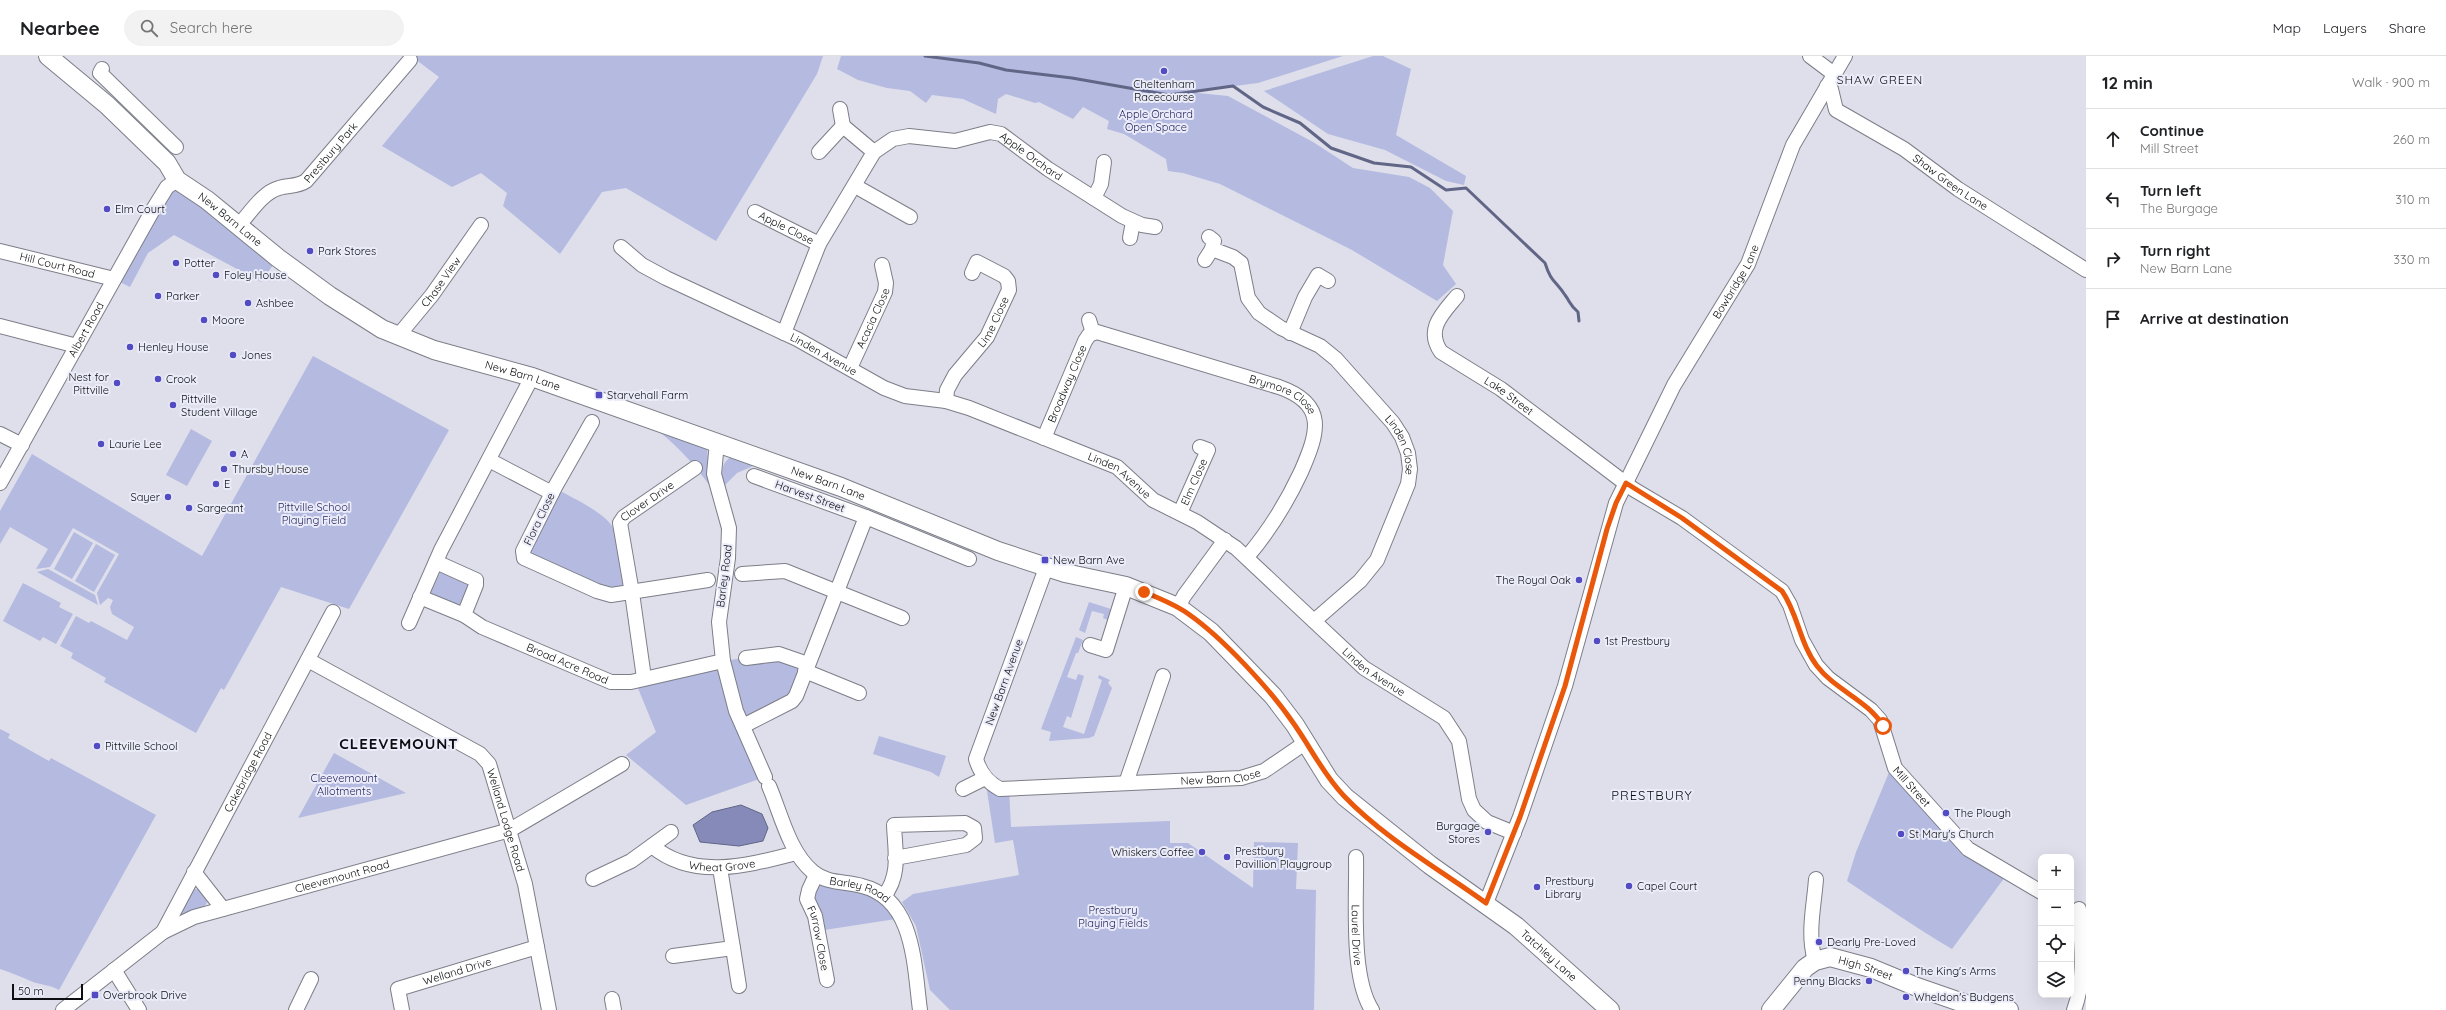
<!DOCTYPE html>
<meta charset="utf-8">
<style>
body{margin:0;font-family:Quicksand,sans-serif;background:#f2f2f2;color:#202124}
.controls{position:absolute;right:12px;bottom:12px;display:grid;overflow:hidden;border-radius:8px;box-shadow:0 4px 16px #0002}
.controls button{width:36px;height:36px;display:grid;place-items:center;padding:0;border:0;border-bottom:1px solid #e0e0e0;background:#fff;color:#202124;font:20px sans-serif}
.scale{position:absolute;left:12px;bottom:10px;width:71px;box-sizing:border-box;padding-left:4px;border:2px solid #0d0e11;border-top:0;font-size:11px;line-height:14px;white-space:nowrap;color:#0d0e11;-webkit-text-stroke:3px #ebecf9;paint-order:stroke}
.stop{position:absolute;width:12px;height:12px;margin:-9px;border:3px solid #ea580c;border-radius:50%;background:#fff}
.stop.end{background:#ea580c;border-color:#fff;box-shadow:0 1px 4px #0008}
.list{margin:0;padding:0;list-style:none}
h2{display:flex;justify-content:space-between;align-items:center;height:52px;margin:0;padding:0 16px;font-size:17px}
h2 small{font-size:13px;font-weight:400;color:#757577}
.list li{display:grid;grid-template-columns:26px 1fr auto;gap:12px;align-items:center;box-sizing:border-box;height:60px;padding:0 16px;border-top:1px solid #e0e0e0}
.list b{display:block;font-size:15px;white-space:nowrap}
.list p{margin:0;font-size:13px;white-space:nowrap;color:#757577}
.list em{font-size:13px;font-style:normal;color:#757577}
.icon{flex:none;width:22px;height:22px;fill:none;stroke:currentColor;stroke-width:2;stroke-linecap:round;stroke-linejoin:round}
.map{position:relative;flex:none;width:2086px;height:954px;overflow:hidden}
header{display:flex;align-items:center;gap:24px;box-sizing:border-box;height:56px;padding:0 20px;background:#fff;border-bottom:1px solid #e0e0e0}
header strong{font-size:19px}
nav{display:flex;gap:22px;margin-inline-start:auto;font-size:14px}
.search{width:280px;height:36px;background:#f2f2f2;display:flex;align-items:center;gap:10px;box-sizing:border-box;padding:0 14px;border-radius:22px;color:#757577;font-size:15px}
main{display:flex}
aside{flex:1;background:#fff}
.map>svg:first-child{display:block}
.green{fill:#b5bae0}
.water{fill:#858ab8;stroke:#616586}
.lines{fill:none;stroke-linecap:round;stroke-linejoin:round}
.stream{stroke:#616586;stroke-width:3}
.minor-casing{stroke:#7c7e88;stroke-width:16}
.major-casing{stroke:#7c7e88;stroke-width:20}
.minor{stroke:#fff;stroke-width:14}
.major{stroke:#fff;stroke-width:18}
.route{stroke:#ea580c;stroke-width:5}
.poi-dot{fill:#524bc2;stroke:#ebecf9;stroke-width:1.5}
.labels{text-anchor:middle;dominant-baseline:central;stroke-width:4;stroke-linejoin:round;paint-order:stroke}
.poi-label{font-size:11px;fill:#0d0e11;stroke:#ebecf9;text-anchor:start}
.park-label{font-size:11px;fill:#27265f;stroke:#ebecf9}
.street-label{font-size:11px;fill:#0d0e11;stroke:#ebecf9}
.neighbourhood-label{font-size:12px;letter-spacing:1px;fill:#0d0e11;stroke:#ebecf9}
.quarter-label{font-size:13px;letter-spacing:1px;fill:#0d0e11;stroke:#ebecf9}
.district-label{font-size:15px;font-weight:bold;letter-spacing:1px;fill:#0d0e11;stroke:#ebecf9}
</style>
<header>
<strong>Nearbee</strong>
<div class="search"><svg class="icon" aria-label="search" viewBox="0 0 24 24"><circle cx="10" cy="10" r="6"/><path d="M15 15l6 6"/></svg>Search here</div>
<nav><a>Map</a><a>Layers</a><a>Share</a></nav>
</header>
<main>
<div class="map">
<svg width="2086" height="954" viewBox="0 0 2086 954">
<rect width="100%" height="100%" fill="#dedfeb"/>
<g class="green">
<path d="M411 0H823L817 18 716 185 626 132 602 136 560 198 503 150 507 137 481 117 452 131 382 90 439 21Z"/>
<path d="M841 0H1343L1258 27 1188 36 1228 40 1313 86 1353 112 1409 121 1430 132 1453 155 1443 209 1456 228 1437 245 1352 194 1220 128 1183 117 1168 115 1166 103 1124 78 1107 73 1109 65 1083 51 1073 63 1039 46 1035 47 1006 38 998 43 996 58 963 43 932 39 926 47 910 35 887 32 858 24 837 13Z"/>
<path d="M1373 0H1383L1411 13 1396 79 1466 120 1464 129 1446 125 1385 94 1328 78 1264 35Z"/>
<path d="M177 124 278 202 261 226 174 179 148 197 130 231 114 223Z"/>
<path d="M313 300 449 374 349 553 281 531 224 634 221 632 196 677 104 626 106 622 71 602 73 597 60 590 76 560 89 567 91 565 127 584 134 571 112 558 110 551 113 544 108 542 100 549 97 537 119 498 73 472 50 511 36 513 48 493 10 471 0 488V455L32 398 202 500Z"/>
<path d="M649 368 707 392 710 430C692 405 674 386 649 368Z"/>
<path d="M191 373 212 385 187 430 166 419Z"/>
<path d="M731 401 758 408 737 417 725 429C721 418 720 408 731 401Z"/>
<path d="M559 434C577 445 608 457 616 477 622 493 623 513 627 530L614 536 530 498V493Z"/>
<path d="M74 476 93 487 72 523 54 513Z"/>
<path d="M96 488 115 499 94 536 75 525Z"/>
<path d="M48 513 95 539 98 549 37 516Z"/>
<path d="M441 515 466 525 468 530 459 550 430 538Z"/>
<path d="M23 527 61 547 59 551 73 558 56 588 43 581 40 585 3 565 13 546 16 547 13 546Z"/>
<path d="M1089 546 1111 553 1108 564 1103 562 1104 558 1092 555 1085 577 1079 574Z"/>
<path d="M1076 581 1083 584 1078 597H1076L1067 621 1076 624 1078 618 1084 620 1071 662 1067 660 1063 671 1084 678 1102 624 1098 622 1099 619 1110 624 1108 627 1112 632 1094 680 1089 682 1049 685 1051 676 1041 673Z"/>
<path d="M770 598 808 608 796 640 743 670 765 721 686 749 626 699 656 676 635 625 723 605Z"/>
<path d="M0 673 10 678 8 682 49 705 51 702 156 759 59 934C50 929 42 929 33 926 22 921 12 917 0 913Z"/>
<path d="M879 680 946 700 939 721 931 716 873 698Z"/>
<path d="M334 697 406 737 298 762Z"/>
<path d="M1890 714 2005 821 1952 893C1916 872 1882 848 1847 825L1856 796Z"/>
<path d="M985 722 1009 732 1011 771 1170 765V787H1188L1253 832 1254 786 1298 787 1296 833 1316 834 1314 954H950L930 934 916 870 902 846 913 838 1019 819 1013 784 995 787Z"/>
<path d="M816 819 857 828 902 862 818 875 807 838Z"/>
<path d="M192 833H200L208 843C207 853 190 859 181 859L179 857Z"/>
</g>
<path class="water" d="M741 749 762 758 768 772 763 785 739 790 700 786 693 769 712 756Z"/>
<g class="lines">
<path class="stream" d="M925 0 979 7 1006 14 1072 22 1169 39 1233 30 1263 51 1300 67 1331 92 1374 107 1411 111 1446 134 1466 132 1545 207C1551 226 1555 224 1565 239 1571 247 1569 248 1578 256L1579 265"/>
<g class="minor-casing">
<g id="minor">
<path d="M1810 0 1834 18"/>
<path d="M102 13 100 17 176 91"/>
<path id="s1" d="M1827 30 1831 33 1836 54 1904 93 1958 133 2086 214"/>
<path d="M840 53 843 70"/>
<path d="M819 96 843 70 874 96"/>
<path d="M855 130 910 161"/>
<path d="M1094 142 1101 128 1104 106"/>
<path id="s2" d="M755 156 819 188"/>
<path id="s3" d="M239 169C250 157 263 136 279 132 288 129 297 131 306 125L410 4"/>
<path id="s4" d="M1209 181 1214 185 1212 193 1233 201 1241 207 1248 242 1259 257 1281 272 1320 290 1336 303 1393 367 1402 381 1408 397 1410 413 1408 428 1377 504 1360 525 1314 565"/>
<path d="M1130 182 1133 166"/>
<path id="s5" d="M621 191 642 209 666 222 797 283 884 332 905 340 946 345 969 352 1117 411 1153 444 1197 466 1236 492 1364 612 1444 662 1459 685 1469 743 1474 754 1487 766 1514 777"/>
<path id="s6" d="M0 195 114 223"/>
<path d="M1205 204 1212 193"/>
<path id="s7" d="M1457 240C1443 257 1425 273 1441 296L1501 333 1633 433 1682 462 1782 535 1790 549 1802 584 1816 609 1828 622 1871 654 1880 664 1895 712 1968 793 2041 836"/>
<path d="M1089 264 1093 277"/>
<path d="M0 270 77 290"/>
<path id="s8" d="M784 277 819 188 874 96 893 83 909 80 955 85 990 76 1001 78 1048 113 1122 160 1142 169 1155 171"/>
<path d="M1290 277 1305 241 1318 219 1328 225"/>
<path id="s9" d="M398 280 432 239 481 169"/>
<path id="s10" d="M850 312 885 236 886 227 882 209"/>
<path id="s11" d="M946 345 947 334 955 319 987 281 1009 234 1008 225 1004 220 977 206 972 217"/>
<path d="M592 366 555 431 523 495 524 502 597 535 611 539 708 524"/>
<path d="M0 378 22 389"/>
<path id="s12" d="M1044 382 1085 285 1089 279 1097 276 1279 331C1328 348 1318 377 1301 416 1286 448 1270 474 1247 501"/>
<path d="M717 386 714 418 729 472 728 502 719 566 723 605 736 655 765 721"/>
<path d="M489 404 552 437"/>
<path id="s13" d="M0 427 154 152 167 131 177 124"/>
<path id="s14" d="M1180 457 1208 394 1200 391"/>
<path d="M866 461 969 503"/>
<path d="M436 506 476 524V529L464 559"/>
<path id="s15" d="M1046 512 976 703C980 717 987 726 1000 733L1241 722 1264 715 1305 687"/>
<path d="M742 518 785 515 902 562"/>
<path id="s16" d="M420 541 464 559 482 571 611 626H631L723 605"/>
<path d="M1178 551 1184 540 1225 484"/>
<path d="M409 567 441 494 532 321"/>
<path d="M1090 589 1106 594 1126 530"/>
<path d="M746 602 779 598 808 608"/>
<path id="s17" d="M308 604 480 698 489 708 525 828 549 954"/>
<path d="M805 615 859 637"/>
<path id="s18" d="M644 622 632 537 620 467 624 461 695 412"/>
<path d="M743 670 792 645 796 640 866 461 754 420"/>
<path d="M1126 727 1163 620"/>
<path id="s19" d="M769 730C781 758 789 796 813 816 827 828 846 825 862 830 915 843 914 910 920 954"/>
<path d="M963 733 985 722"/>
<path id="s20" d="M652 790C694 825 749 809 796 797"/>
<path id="s21" d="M1356 801C1357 843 1350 920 1372 954"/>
<path d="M194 816 223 853"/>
<path id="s22" d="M816 819 809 834 807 843 815 860 827 924"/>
<path d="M593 823 631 805 671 776"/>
<path d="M884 840C901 819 895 794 894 769L965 767 974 772 975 782 966 789 895 802"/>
<path id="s23" d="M1486 847 1520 761 1565 630 1616 447 1674 329 1748 208 1793 89 1845 0"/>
<path id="s24" d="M163 876 333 556"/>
<path d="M733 892 739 930"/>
<path d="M673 900 733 892 720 812"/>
<path d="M1815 905C1807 877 1814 851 1816 823"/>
<path d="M114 914 139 954"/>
<path d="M612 943 614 954"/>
<path id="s25" d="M63 954 163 876 194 861 510 774 622 708"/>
<path d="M296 954 311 923"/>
<path id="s26" d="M402 954 398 933 537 891"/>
<path d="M2074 954C2086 922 2081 887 2079 853"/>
</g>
</g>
<g class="major-casing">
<g id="major">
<path id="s27" d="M48 0 107 49 167 107 177 124 207 144 278 202 330 240 382 273 434 294 532 321 841 431 998 495 1065 517 1126 530 1178 551 1211 576 1273 640 1295 669 1329 724 1345 741 1430 809 1516 870 1610 954"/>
<path id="s28" d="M1771 954 1805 912 1815 905 1830 901 1871 912 1917 931 1966 948 2009 954"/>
</g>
</g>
<use href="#minor" class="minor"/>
<use href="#major" class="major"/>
</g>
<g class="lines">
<path class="route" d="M1144 536C1159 542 1174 548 1187 557 1222 581 1270 633 1294 668 1311 692 1323 718 1344 740 1384 782 1439 813 1486 847L1520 761 1565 630 1607 473 1616 447 1626 427 1682 462 1782 535C1798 558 1800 588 1817 610 1835 634 1869 645 1883 670"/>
</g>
<g class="poi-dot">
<circle cx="1164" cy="15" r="4"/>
<circle cx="107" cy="153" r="4"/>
<circle cx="310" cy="195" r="4"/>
<circle cx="176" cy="207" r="4"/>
<circle cx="216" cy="219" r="4"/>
<circle cx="158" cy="240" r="4"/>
<circle cx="248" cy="247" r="4"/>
<circle cx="204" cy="264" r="4"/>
<circle cx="130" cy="291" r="4"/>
<circle cx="233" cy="299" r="4"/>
<circle cx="158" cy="323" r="4"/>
<circle cx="117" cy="327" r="4"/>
<rect x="595" y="335" width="8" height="8" rx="2"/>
<circle cx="173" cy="349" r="4"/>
<circle cx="101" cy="388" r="4"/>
<circle cx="233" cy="398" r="4"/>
<circle cx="224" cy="413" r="4"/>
<circle cx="216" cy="428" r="4"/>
<circle cx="168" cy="441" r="4"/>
<circle cx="189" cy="452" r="4"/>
<rect x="1041" y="500" width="8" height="8" rx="2"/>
<circle cx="1579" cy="524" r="4"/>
<circle cx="1597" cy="585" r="4"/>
<circle cx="97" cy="690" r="4"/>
<circle cx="1946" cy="757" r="4"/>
<circle cx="1488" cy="776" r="4"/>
<circle cx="1901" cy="778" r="4"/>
<circle cx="1202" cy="796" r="4"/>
<circle cx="1227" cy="801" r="4"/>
<circle cx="1629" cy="830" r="4"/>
<circle cx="1537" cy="831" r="4"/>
<circle cx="1819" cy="886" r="4"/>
<circle cx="1906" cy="915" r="4"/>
<circle cx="1869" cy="925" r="4"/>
<rect x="91" y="935" width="8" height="8" rx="2"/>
<circle cx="1906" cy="941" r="4"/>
</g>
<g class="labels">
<g class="poi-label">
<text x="1164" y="28" text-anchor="middle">Cheltenham<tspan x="1164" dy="13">Racecourse</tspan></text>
<text x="115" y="153">Elm Court</text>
<text x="318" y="195">Park Stores</text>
<text x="184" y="207">Potter</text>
<text x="224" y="219">Foley House</text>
<text x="166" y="240">Parker</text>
<text x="256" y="247">Ashbee</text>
<text x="212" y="264">Moore</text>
<text x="138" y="291">Henley House</text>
<text x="241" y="299">Jones</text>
<text x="109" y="321" text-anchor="end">Nest for<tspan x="109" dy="13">Pittville</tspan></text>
<text x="166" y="323">Crook</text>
<text x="607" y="339">Starvehall Farm</text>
<text x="181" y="343">Pittville<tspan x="181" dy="13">Student Village</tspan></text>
<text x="109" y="388">Laurie Lee</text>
<text x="241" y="398">A</text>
<text x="232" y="413">Thursby House</text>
<text x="224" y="428">E</text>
<text x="160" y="441" text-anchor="end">Sayer</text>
<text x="197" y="452">Sargeant</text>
<text x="1053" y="504">New Barn Ave</text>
<text x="1571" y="524" text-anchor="end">The Royal Oak</text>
<text x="1605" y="585">1st Prestbury</text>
<text x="105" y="690">Pittville School</text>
<text x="1954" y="757">The Plough</text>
<text x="1480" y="770" text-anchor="end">Burgage<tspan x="1480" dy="13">Stores</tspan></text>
<text x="1909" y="778">St Mary's Church</text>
<text x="1235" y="795">Prestbury<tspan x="1235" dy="13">Pavillion Playgroup</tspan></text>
<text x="1194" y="796" text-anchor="end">Whiskers Coffee</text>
<text x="1545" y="825">Prestbury<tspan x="1545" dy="13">Library</tspan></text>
<text x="1637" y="830">Capel Court</text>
<text x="1827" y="886">Dearly Pre-Loved</text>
<text x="1914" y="915">The King's Arms</text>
<text x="1861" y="925" text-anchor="end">Penny Blacks</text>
<text x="103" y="939">Overbrook Drive</text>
<text x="1914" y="941">Wheldon's Budgens</text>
</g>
<g class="park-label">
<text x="1156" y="58">Apple Orchard<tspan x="1156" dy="13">Open Space</tspan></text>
<text x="314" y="451">Pittville School<tspan x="314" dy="13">Playing Field</tspan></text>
<text x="344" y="722">Cleevemount<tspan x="344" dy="13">Allotments</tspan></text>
<text x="1113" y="854">Prestbury<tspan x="1113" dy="13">Playing Fields</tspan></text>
</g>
<g class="street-label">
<text stroke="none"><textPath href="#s3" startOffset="121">Prestbury Park</textPath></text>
<text stroke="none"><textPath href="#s8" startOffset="373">Apple Orchard</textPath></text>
<text stroke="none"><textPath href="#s1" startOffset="162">Shaw Green Lane</textPath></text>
<text stroke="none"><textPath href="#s27" startOffset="246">New Barn Lane</textPath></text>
<text stroke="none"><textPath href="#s2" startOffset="35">Apple Close</textPath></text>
<text stroke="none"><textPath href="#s6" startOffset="59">Hill Court Road</textPath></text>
<text stroke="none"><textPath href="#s9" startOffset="69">Chase View</textPath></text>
<text stroke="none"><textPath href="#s23" startOffset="673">Bowbridge Lane</textPath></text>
<text stroke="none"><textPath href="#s10" startOffset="55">Acacia Close</textPath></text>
<text stroke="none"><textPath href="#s11" startOffset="94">Lime Close</textPath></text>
<text stroke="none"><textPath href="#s13" startOffset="176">Albert Road</textPath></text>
<text stroke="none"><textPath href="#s5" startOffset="230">Linden Avenue</textPath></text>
<text stroke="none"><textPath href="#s27" startOffset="582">New Barn Lane</textPath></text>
<text stroke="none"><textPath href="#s12" startOffset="59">Broadway Close</textPath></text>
<text stroke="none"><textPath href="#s7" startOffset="145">Lake Street</textPath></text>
<text stroke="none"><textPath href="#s12" startOffset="318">Brymore Close</textPath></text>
<text stroke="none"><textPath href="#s4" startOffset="301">Linden Close</textPath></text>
<text stroke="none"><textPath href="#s5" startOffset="553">Linden Avenue</textPath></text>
<text stroke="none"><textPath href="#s27" startOffset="906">New Barn Lane</textPath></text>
<text stroke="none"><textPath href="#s14" startOffset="34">Elm Close</textPath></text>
<text transform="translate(810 440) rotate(20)">Harvest Street</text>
<text stroke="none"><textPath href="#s18" startOffset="192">Clover Drive</textPath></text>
<text transform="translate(539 463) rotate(-64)">Flora Close</text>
<text transform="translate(724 520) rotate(-83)">Barley Road</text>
<text stroke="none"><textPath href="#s16" startOffset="162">Broad Acre Road</textPath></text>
<text stroke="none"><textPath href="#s5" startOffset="877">Linden Avenue</textPath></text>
<text transform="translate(1004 626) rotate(-70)">New Barn Avenue</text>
<text stroke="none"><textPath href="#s24" startOffset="181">Cakebridge Road</textPath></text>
<text stroke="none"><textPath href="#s15" startOffset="464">New Barn Close</textPath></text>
<text stroke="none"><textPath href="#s7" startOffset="723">Mill Street</textPath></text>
<text stroke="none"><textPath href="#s17" startOffset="268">Welland Lodge Road</textPath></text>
<text stroke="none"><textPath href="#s20" startOffset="75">Wheat Grove</textPath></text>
<text stroke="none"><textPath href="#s25" startOffset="315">Cleevemount Road</textPath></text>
<text stroke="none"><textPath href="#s19" startOffset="148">Barley Road</textPath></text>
<text stroke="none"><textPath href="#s21" startOffset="78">Laurel Drive</textPath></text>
<text stroke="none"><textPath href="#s22" startOffset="67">Furrow Close</textPath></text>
<text stroke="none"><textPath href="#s27" startOffset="1791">Tatchley Lane</textPath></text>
<text stroke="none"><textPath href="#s28" startOffset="119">High Street</textPath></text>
<text stroke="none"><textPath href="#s26" startOffset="83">Welland Drive</textPath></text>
</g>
<g class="neighbourhood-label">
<text x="1880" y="23">SHAW GREEN</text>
</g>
<g class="quarter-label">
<text x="1652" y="739">PRESTBURY</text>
</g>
<g class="district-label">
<text x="399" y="687">CLEEVEMOUNT</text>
</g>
</g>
</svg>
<div class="controls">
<button>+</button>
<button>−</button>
<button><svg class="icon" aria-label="locate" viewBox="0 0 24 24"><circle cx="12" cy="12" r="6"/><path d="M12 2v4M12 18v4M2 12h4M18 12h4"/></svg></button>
<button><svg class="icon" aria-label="layers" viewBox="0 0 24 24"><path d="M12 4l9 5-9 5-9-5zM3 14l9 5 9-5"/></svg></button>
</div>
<div class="scale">50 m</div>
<div class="stop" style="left:1883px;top:670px"></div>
<div class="stop end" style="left:1144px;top:536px"></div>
</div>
<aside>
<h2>12 min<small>Walk · 900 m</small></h2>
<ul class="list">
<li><svg class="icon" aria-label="ahead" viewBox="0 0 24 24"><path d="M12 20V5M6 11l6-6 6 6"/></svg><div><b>Continue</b><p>Mill Street</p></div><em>260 m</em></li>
<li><svg class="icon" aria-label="left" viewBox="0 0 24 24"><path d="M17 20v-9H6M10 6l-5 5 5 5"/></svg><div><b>Turn left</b><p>The Burgage</p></div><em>310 m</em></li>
<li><svg class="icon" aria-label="right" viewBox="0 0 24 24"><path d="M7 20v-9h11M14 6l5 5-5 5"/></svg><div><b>Turn right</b><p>New Barn Lane</p></div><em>330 m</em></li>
<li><svg class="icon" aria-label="arrive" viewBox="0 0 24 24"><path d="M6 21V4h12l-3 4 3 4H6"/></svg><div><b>Arrive at destination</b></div></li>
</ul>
</aside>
</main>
